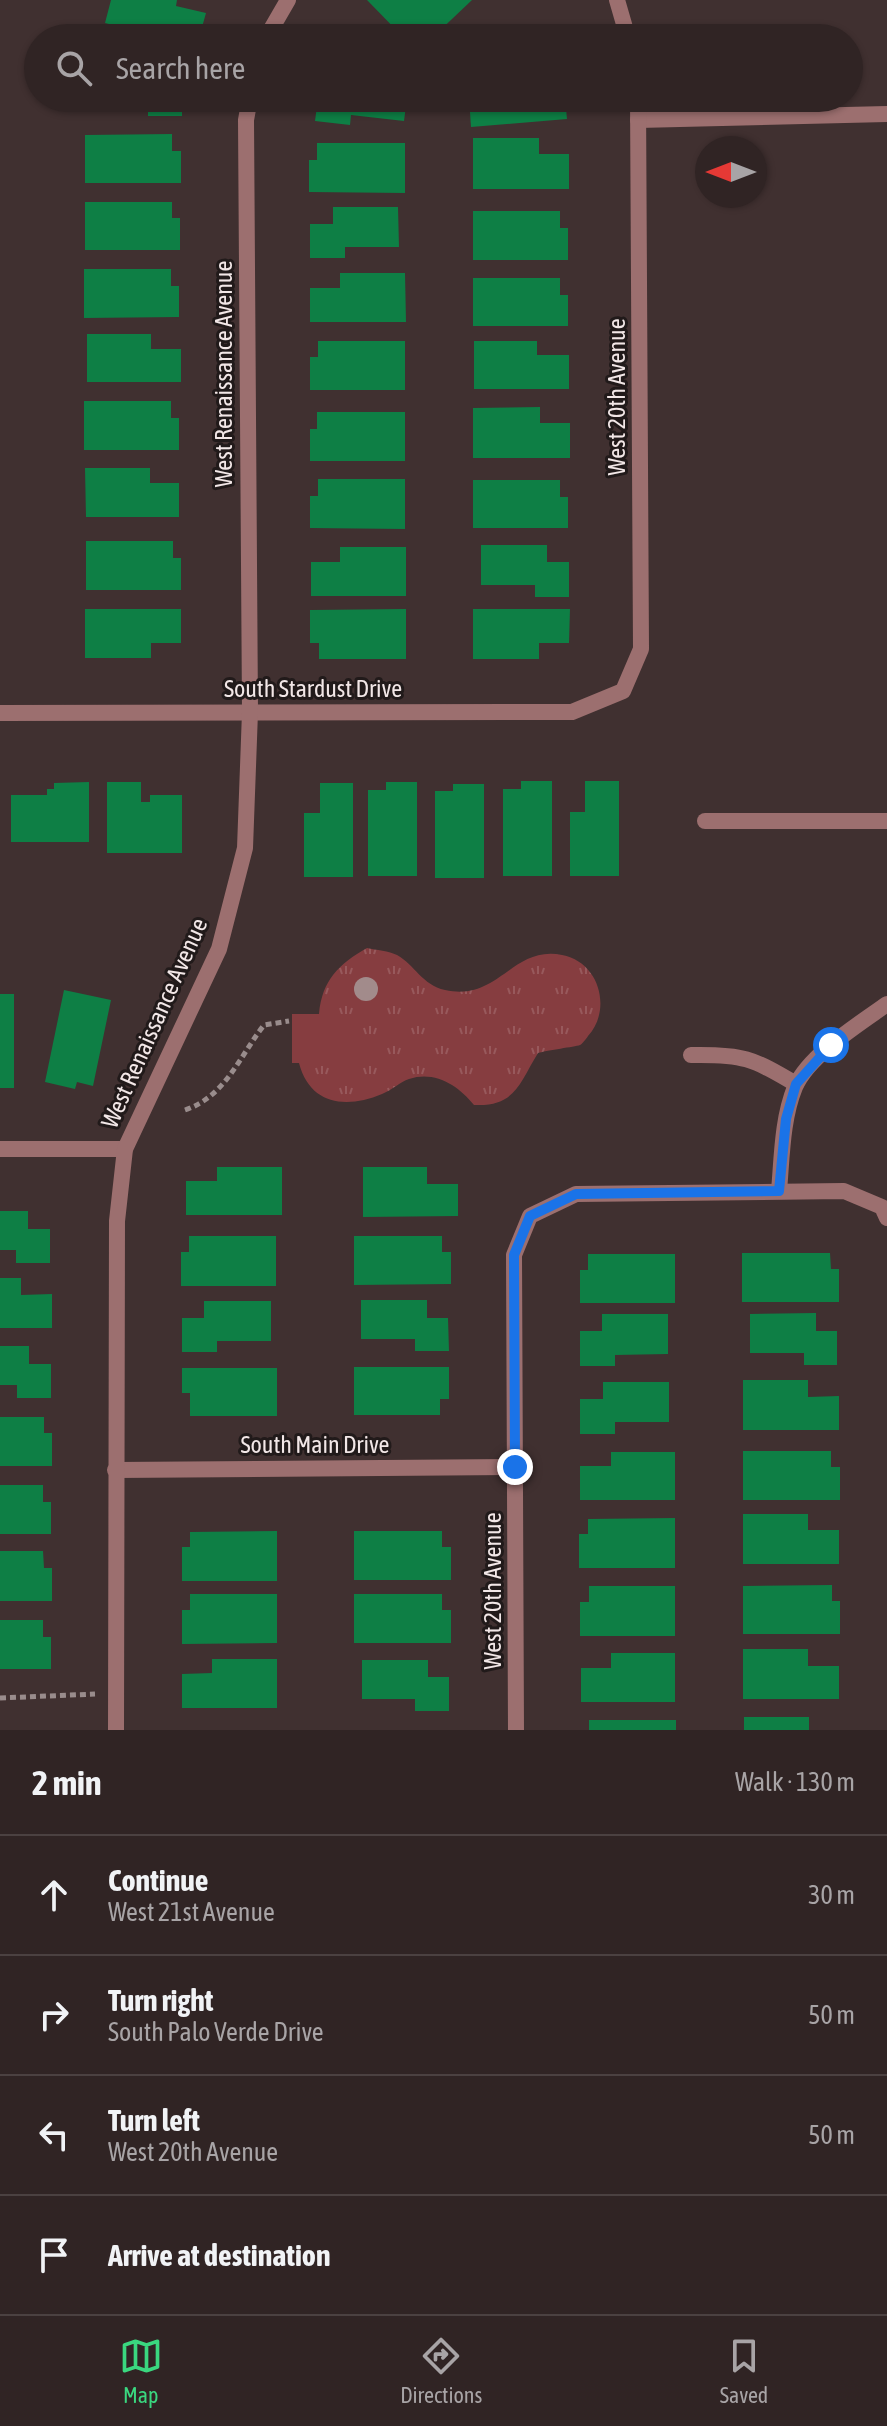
<!DOCTYPE html>
<meta charset="utf-8">
<style>
body{margin:0;font-family:"Asap Condensed",sans-serif;background:#3c3031;color:#f1f3f6}
.compass{position:absolute;left:695px;top:136px;width:72px;height:72px;border-radius:50%;background:#302424;box-shadow:0 2px 6px #0004;rotate:270deg}
.stop{position:absolute;width:24px;height:24px;margin:-18px;border:6px solid #1a73e8;border-radius:50%;background:#fff}
.stop.end{background:#1a73e8;border-color:#fff;box-shadow:0 2px 8px #0008}
.list{margin:0;padding:0;list-style:none}
h2{display:flex;justify-content:space-between;align-items:center;height:104px;margin:0;padding:0 32px;font-size:34px}
h2 small{font-size:26px;font-weight:400;color:#a8a4a6}
.list li{display:grid;grid-template-columns:52px 1fr auto;gap:24px;align-items:center;box-sizing:border-box;height:120px;padding:0 32px;border-top:2px solid #4b4141}
.list b{display:block;font-size:30px;white-space:nowrap}
.list p{margin:0;font-size:26px;white-space:nowrap;color:#a8a4a6}
.list em{font-size:26px;font-style:normal;color:#a8a4a6}
.icon{flex:none;width:44px;height:44px;fill:none;stroke:currentColor;stroke-width:2;stroke-linecap:round;stroke-linejoin:round}
.map{position:relative;flex:none;width:887px;height:1730px;overflow:hidden}
.search{position:absolute;background:#302424;box-shadow:0 2px 6px #0004;left:24px;right:24px;top:24px;height:88px;display:flex;align-items:center;gap:20px;box-sizing:border-box;padding:0 28px;border-radius:44px;color:#a8a4a6;font-size:30px}
.sheet{height:584px;background:#302424}
nav{display:flex;justify-content:space-around;align-items:center;box-sizing:border-box;height:112px;border-top:2px solid #4b4141;background:#302424;font-size:22px;color:#a8a4a6}
nav a{display:grid;justify-items:center;gap:4px}
nav .on{color:#3ad77f}
.map>svg:first-child{display:block}
.grass{fill:url(#grass-tufts)}
.pitch{fill:#863d40}
.building{fill:#0e7f45}
.lines{fill:none;stroke-linecap:round;stroke-linejoin:round}
.path{stroke:#998c8c;stroke-width:5;stroke-dasharray:6 4;stroke-linecap:butt}
.street{stroke:#9c6f6f;stroke-width:16}
.tree{fill:#a28b8b}
.route{stroke:#1a73e8;stroke-width:10}
.labels{text-anchor:middle;dominant-baseline:central;stroke-width:6;stroke-linejoin:round;paint-order:stroke}
.street-label{font-size:24px;fill:#f2e7e7;stroke:#211a1a}
</style>
<div class="map">
<svg width="887" height="1730" viewBox="0 0 887 1730">
<defs>
<pattern id="grass-tufts" width="24" height="20" patternUnits="userSpaceOnUse" patternTransform="scale(2)"><rect width="24" height="20" fill="#863d40"/><path d="M3 7l-1-3M5 7V3M7 7l1-3M15 17l-1-3M17 17v-4M19 17l1-3" fill="none" stroke="#98595c"/></pattern>
</defs>
<rect width="100%" height="100%" fill="#403030"/>
<path class="grass" d="M367 948C376 950 389 951 397 955 415 965 422 985 445 990 499 1002 512 945 562 955 600 962 612 1010 588 1036 587 1038 581 1045 580 1045 574 1047 548 1050 538 1053 519 1084 515 1107 474 1105 459 1086 435 1070 409 1079 400 1082 392 1090 382 1094 346 1109 310 1105 299 1063H355V1014H319C322 980 339 964 367 948Z"/>
<rect class="pitch" x="292" y="1014" width="63" height="49"/>
<g class="building">
<path d="M111 0H177L176 6 206 13 199 38H163L105 23Z"/>
<path d="M367 0H472L432 38H404Z"/>
<path d="M94 98H182V116H148V104H94Z"/>
<path d="M318 98H407L404 121 351 115 350 125 315 121Z"/>
<path d="M469 98H565L567 119 471 127Z"/>
<path d="M172 134V151H181V183H85V135Z"/>
<path d="M473 138H539V154H569V189H473Z"/>
<path d="M317 143H405V193L309 192V160H317Z"/>
<path d="M85 202H172V218H180V250H85Z"/>
<path d="M333 207H398L399 247H345V258H310V224H333Z"/>
<path d="M473 211H560V228H568V260H473Z"/>
<path d="M84 269H171V286H179V317L84 318Z"/>
<path d="M340 273H405L406 322H310V288H340Z"/>
<path d="M473 278H560V295H568V326H473Z"/>
<path d="M87 334H151V349H181V382H87Z"/>
<path d="M318 341H405V390H310V357H318Z"/>
<path d="M474 341H537V355H569V389H474Z"/>
<path d="M84 401H171V418H179V450H84Z"/>
<path d="M540 407V423H570V458H473V408Z"/>
<path d="M317 412H405V461H310V429H317Z"/>
<path d="M85 468H150V483H179V517H86Z"/>
<path d="M318 479H405V529L310 528V496H318Z"/>
<path d="M473 480H560V497H568V528H473Z"/>
<path d="M86 541H173V558H181V590H86Z"/>
<path d="M481 545H547V562H569V597H535V585H481Z"/>
<path d="M340 547H406V596H311V562H340Z"/>
<path d="M85 609H181V643H151V658H85Z"/>
<path d="M406 609V659H319V643H310V610Z"/>
<path d="M473 609H570L569 643H539V659H473Z"/>
<path d="M521 781H552V876H503V789H521Z"/>
<path d="M585 781H619V876H570V812H585Z"/>
<path d="M89 782V842H11V795H47V789H54V783Z"/>
<path d="M107 782H141V802H150V795H182V853H107Z"/>
<path d="M386 782H417V876H368V790H386Z"/>
<path d="M320 783H353V877H304V813H320Z"/>
<path d="M453 784H484V878H435V791H453Z"/>
<path d="M64 990 111 1000 93 1086 77 1082 75 1089 45 1082Z"/>
<rect x="0" y="994" width="14" height="94"/>
<path d="M217 1167H282V1215H186V1181H217Z"/>
<path d="M363 1167H427V1184H458V1216L363 1217Z"/>
<path d="M0 1211H28V1229H50V1263H16V1250H0Z"/>
<path d="M189 1236H276V1286H181V1252H189Z"/>
<path d="M354 1236H442V1252H451V1284L354 1285Z"/>
<path d="M742 1253H830L831 1269H839V1302H742Z"/>
<path d="M588 1254H675V1303H580V1270H588Z"/>
<path d="M0 1278H21V1295L52 1294V1328H0Z"/>
<path d="M361 1300H427V1318H448L449 1351H415V1339H361Z"/>
<path d="M204 1301H271V1341H217V1352H182V1318H204Z"/>
<path d="M816 1313V1331H837V1365H804V1353H750V1314Z"/>
<path d="M602 1314H668V1354L615 1355V1366H580V1331H602Z"/>
<path d="M0 1346H29V1364H51V1398H17V1385H0Z"/>
<path d="M354 1367H449V1399H440V1415H354Z"/>
<path d="M182 1368H277V1416H190V1393H182Z"/>
<path d="M743 1380H808V1397L839 1396V1430H743Z"/>
<path d="M603 1382H669V1422H615V1434H580V1399H603Z"/>
<path d="M0 1417H44V1433H52V1466H0Z"/>
<path d="M743 1451H831V1467H840V1500H743Z"/>
<path d="M611 1452H675V1500H580V1466H611Z"/>
<path d="M0 1485H43V1502H51V1534H0Z"/>
<path d="M743 1514H808V1530H839V1564H743Z"/>
<path d="M675 1518V1568H579V1534H588V1519Z"/>
<path d="M277 1531V1581H182V1547H190V1532Z"/>
<path d="M354 1531H442V1547H451V1580H354Z"/>
<path d="M0 1551H43L44 1568H52V1601H0Z"/>
<path d="M832 1585V1601H840V1634H743V1586Z"/>
<path d="M589 1586H675V1636H580V1602H589Z"/>
<path d="M190 1594H277V1643L182 1644V1610H190Z"/>
<path d="M354 1594H442V1610H451V1643H354Z"/>
<path d="M0 1620H43V1637H51V1669H0Z"/>
<path d="M743 1649H808V1666H839V1699H743Z"/>
<path d="M611 1653H675V1702H581V1668H611Z"/>
<path d="M212 1659H277V1708H182V1674L212 1673Z"/>
<path d="M362 1660H428V1677H449V1711H415V1699H362Z"/>
<rect x="744" y="1717" width="65" height="13"/>
<rect x="589" y="1720" width="87" height="10"/>
</g>
<g class="lines">
<g class="path">
<path d="M185 1110C226 1096 239 1057 264 1025L289 1021"/>
<path d="M0 1698 95 1694"/>
</g>
<g class="street">
<path d="M617 0 628 38"/>
<path d="M266 38 288 0"/>
<path d="M638 120 887 114"/>
<path d="M0 713 572 712 623 691 641 649 638 98"/>
<path d="M705 821H887"/>
<path d="M691 1055C743 1054 752 1058 796 1084"/>
<path d="M0 1149H125"/>
<path d="M779 1191C782 1157 782 1119 795 1087 809 1055 859 1024 887 1004"/>
<path d="M115 1470 515 1467"/>
<path d="M116 1730 117 1221 125 1149 219 949 245 848 250 712 246 120 250 98"/>
<path d="M516 1730 514 1255 530 1216 576 1194 844 1191 882 1207 887 1218"/>
</g>
</g>
<circle class="tree" cx="366" cy="989" r="12"/>
<g class="lines">
<path class="route" d="M515 1467 514 1255 530 1216 576 1194 779 1191 786 1119 796 1084 831 1045"/>
</g>
<g class="labels">
<g class="street-label">
<text transform="translate(223 374) rotate(-90)">West Renaissance Avenue</text>
<text transform="translate(616 397) rotate(-90)">West 20th Avenue</text>
<text x="313" y="688">South Stardust Drive</text>
<text transform="translate(154 1023) rotate(-66)">West Renaissance Avenue</text>
<text x="315" y="1444">South Main Drive</text>
<text transform="translate(492 1591) rotate(-90)">West 20th Avenue</text>
</g>
</g>
</svg>
<svg class="compass" viewBox="-18 -18 36 36"><path d="M0-13l5 13h-10z" fill="#e53935"/><path d="M0 13l5-13h-10z" fill="#a8a4a6"/></svg>
<div class="stop" style="left:831px;top:1045px"></div>
<div class="stop end" style="left:515px;top:1467px"></div>
<div class="search"><svg class="icon" aria-label="search" viewBox="0 0 24 24"><circle cx="10" cy="10" r="6"/><path d="M15 15l6 6"/></svg>Search here</div>
</div>
<section class="sheet">
<h2>2 min<small>Walk · 130 m</small></h2>
<ul class="list">
<li><svg class="icon" aria-label="ahead" viewBox="0 0 24 24"><path d="M12 20V5M6 11l6-6 6 6"/></svg><div><b>Continue</b><p>West 21st Avenue</p></div><em>30 m</em></li>
<li><svg class="icon" aria-label="right" viewBox="0 0 24 24"><path d="M7 20v-9h11M14 6l5 5-5 5"/></svg><div><b>Turn right</b><p>South Palo Verde Drive</p></div><em>50 m</em></li>
<li><svg class="icon" aria-label="left" viewBox="0 0 24 24"><path d="M17 20v-9H6M10 6l-5 5 5 5"/></svg><div><b>Turn left</b><p>West 20th Avenue</p></div><em>50 m</em></li>
<li><svg class="icon" aria-label="arrive" viewBox="0 0 24 24"><path d="M6 21V4h12l-3 4 3 4H6"/></svg><div><b>Arrive at destination</b></div></li>
</ul>
</section>
<nav>
<a class="on"><svg class="icon" aria-label="map" viewBox="0 0 24 24"><path d="M3 6l6-2 6 2 6-2v14l-6 2-6-2-6 2zM9 4v14M15 6v14"/></svg>Map</a>
<a><svg class="icon" aria-label="directions" viewBox="0 0 24 24"><path d="M12 3l9 9-9 9-9-9zM9 14v-3h6M13 9l2 2-2 2"/></svg>Directions</a>
<a><svg class="icon" aria-label="saved" viewBox="0 0 24 24"><path d="M7 4h10v16l-5-4-5 4z"/></svg>Saved</a>
</nav>
